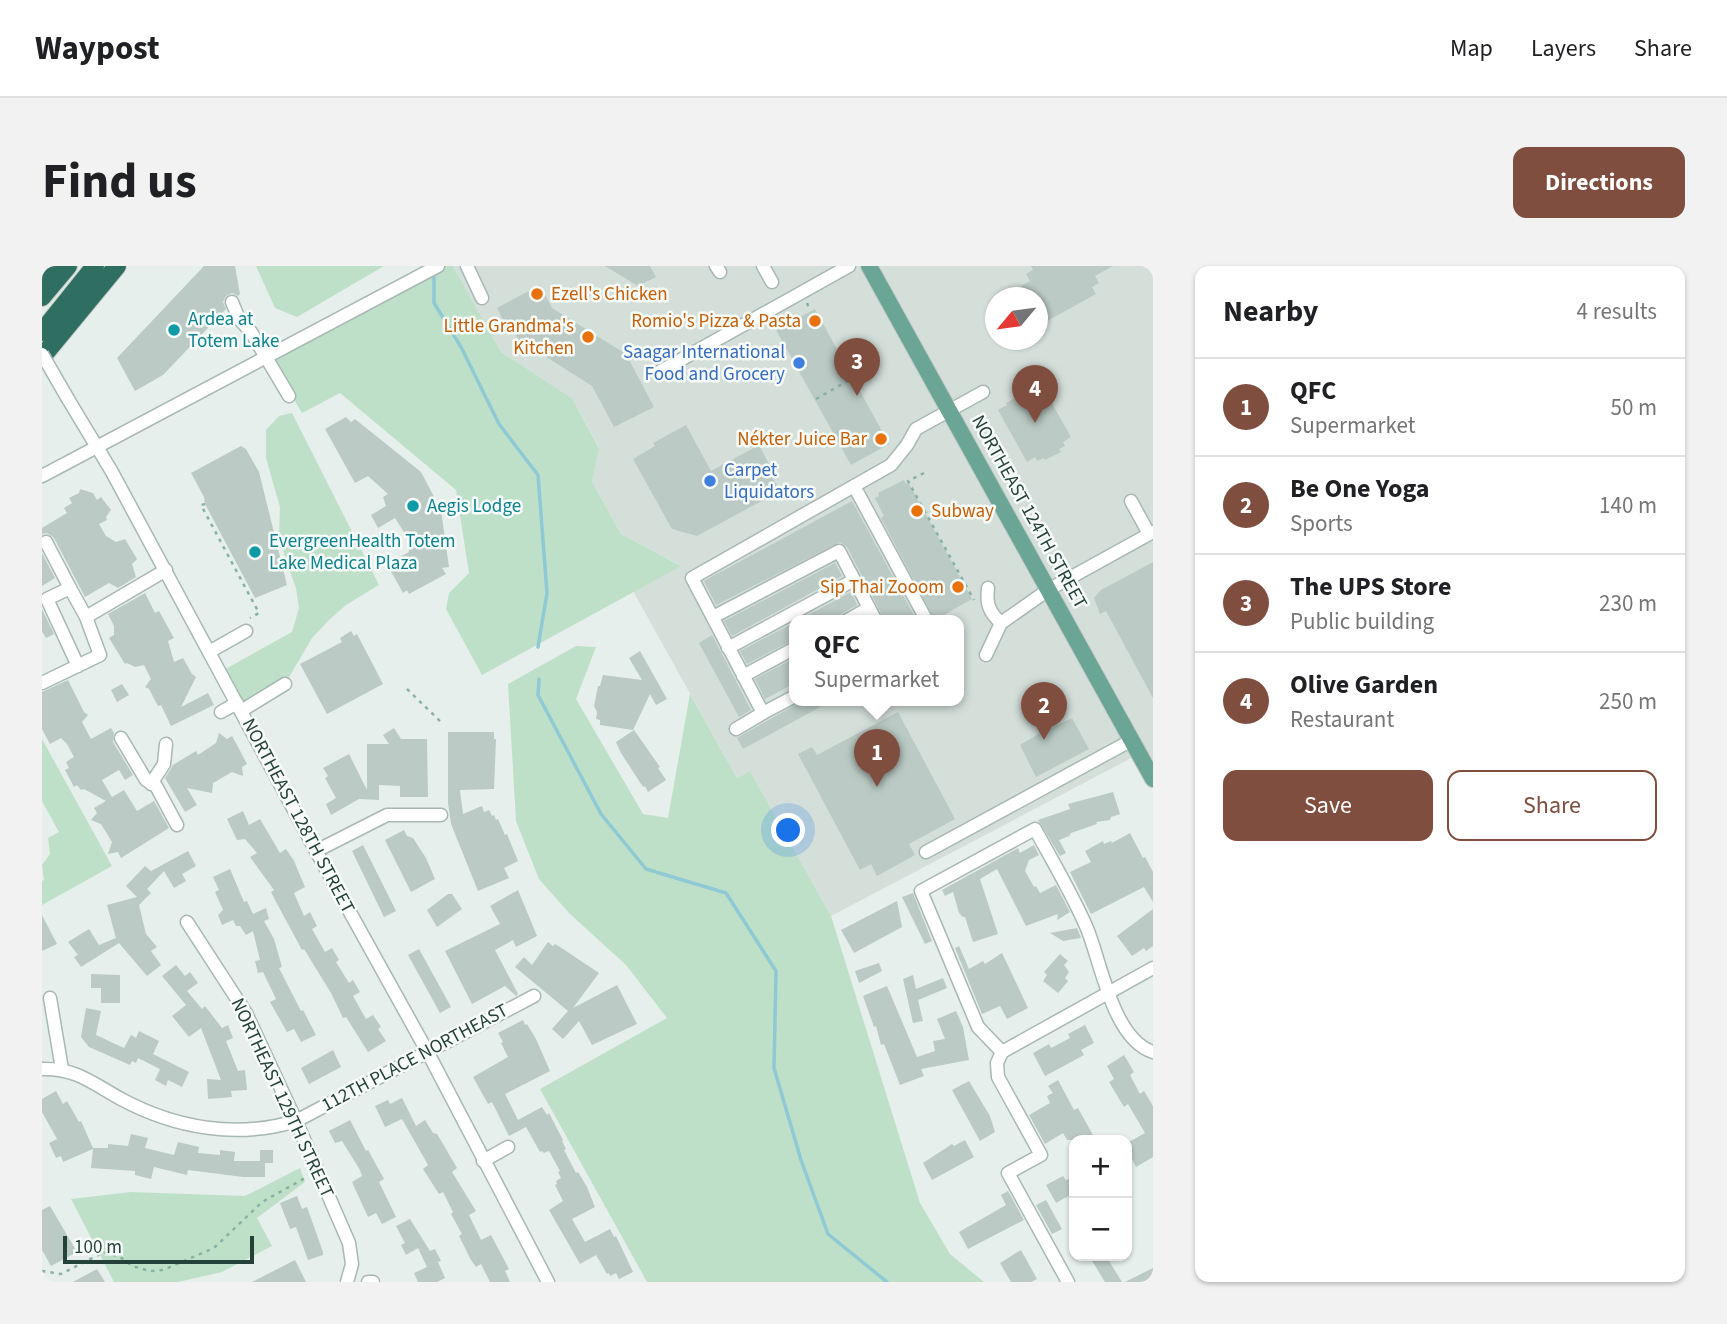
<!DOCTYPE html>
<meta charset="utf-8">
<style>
body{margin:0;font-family:"Source Sans 3",sans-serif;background:#f2f2f2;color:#202124}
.controls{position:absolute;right:21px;bottom:21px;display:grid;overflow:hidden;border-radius:14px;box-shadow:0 2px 5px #0004}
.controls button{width:63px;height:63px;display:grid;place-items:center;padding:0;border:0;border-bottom:2px solid #e0e0e0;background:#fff;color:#202124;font:35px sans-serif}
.compass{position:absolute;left:943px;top:21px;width:63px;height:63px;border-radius:50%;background:#fff;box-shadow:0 2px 5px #0004;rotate:241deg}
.scale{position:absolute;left:21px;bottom:18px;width:191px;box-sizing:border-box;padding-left:7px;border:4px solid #24423a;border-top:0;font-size:19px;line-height:24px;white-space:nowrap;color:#24423a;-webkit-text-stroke:5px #f7fbf9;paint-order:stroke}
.you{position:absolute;left:747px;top:565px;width:24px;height:24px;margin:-18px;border:5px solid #fff;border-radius:50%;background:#1a73e8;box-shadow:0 0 0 10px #1a73e833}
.badge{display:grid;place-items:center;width:46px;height:46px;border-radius:50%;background:#7f4e3f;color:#fff;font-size:23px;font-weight:700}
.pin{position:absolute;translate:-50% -58px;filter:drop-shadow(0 2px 4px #0008)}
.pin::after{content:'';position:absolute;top:37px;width:24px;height:21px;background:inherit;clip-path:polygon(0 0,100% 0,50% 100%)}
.popup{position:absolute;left:747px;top:349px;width:175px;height:91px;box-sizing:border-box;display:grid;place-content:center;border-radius:14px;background:#fff;filter:drop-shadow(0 2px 5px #0005);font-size:23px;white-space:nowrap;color:#757577}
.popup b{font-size:26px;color:#202124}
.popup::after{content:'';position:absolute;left:50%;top:100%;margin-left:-14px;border:14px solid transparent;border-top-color:#fff}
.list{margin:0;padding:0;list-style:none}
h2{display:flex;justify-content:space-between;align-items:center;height:91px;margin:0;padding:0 28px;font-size:30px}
h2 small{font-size:23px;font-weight:400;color:#757577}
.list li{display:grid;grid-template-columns:46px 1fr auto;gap:21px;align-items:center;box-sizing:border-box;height:98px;padding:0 28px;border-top:2px solid #e0e0e0}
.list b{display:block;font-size:26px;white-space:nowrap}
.list p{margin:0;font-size:23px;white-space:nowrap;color:#757577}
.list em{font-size:23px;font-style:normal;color:#757577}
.actions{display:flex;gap:14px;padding:21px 28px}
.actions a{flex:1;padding:16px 0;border:2px solid #7f4e3f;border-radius:14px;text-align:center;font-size:24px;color:#7f4e3f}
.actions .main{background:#7f4e3f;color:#fff}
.map{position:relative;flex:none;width:1111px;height:1016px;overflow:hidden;border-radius:14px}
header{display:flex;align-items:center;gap:42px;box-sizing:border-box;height:98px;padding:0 35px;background:#fff;border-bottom:2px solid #e0e0e0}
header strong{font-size:33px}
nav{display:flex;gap:38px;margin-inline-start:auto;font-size:24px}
.intro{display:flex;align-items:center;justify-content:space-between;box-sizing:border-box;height:168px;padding:0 42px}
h1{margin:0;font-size:49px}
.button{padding:18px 32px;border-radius:14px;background:#7f4e3f;color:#fff;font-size:24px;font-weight:700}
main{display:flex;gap:42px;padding:0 42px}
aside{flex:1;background:#fff;border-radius:14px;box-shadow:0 2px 5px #0004}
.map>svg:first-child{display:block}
.built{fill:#d4dfda;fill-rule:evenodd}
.green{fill:#bfe0c8}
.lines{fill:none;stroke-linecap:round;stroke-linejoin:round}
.stream{stroke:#8ec9d4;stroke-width:3.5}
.building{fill:#bbcac4}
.minor-casing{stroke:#a8b8b2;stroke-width:15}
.major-casing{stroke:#c2cac8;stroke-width:18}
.highway-casing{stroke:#c2cac8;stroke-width:20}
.path{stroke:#86b3a5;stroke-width:2.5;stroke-dasharray:3.5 5;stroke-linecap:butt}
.minor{stroke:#fff;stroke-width:12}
.major{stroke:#6aa596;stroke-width:16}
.highway{stroke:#2f6f62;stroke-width:18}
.minor-bridge-casing{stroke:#a8b8b2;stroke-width:15;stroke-linecap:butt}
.minor-bridge{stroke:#fff;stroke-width:12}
.food-dot{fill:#e8710a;stroke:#f7fbf9;stroke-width:2.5}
.culture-dot{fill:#0f9aa8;stroke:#f7fbf9;stroke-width:2.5}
.shop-dot{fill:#3f7fe0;stroke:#f7fbf9;stroke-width:2.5}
.labels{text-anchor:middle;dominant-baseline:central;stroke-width:5;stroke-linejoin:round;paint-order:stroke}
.food-label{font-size:19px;fill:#c56008;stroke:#f7fbf9;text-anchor:end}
.culture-label{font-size:19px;fill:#0d838f;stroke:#f7fbf9;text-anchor:start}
.shop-label{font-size:19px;fill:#366cbe;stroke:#f7fbf9;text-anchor:end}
.street-label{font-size:19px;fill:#24423a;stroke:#f7fbf9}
</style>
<header>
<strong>Waypost</strong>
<nav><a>Map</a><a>Layers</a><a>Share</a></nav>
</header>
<div class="intro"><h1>Find us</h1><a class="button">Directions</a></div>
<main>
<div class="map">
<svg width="1111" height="1016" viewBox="0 0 1111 1016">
<rect width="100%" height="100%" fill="#e6efeb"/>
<path class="built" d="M411 0H1111V511L1097 488 789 650 708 505 695 512 591 325 638 299 579 268 550 216 557 181 530 132 459 86ZM954 32H996V74H954ZM753 355H917V435H753Z"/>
<g class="green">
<path d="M214 0H342L255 51 233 42Z"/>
<path d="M396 0H411L459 86 530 132 557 182 550 216 579 268 639 300 440 409 404 343 407 327 427 307 414 224 298 127 260 147 226 90Z"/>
<path d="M250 147 337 319 304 339 287 354 270 372 243 418 198 445 178 406 250 366 257 342 254 322 244 295 237 267 238 241 224 192V164L237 150Z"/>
<path d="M534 380 554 381 534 433 601 548 626 552 648 428 695 512 708 505 789 650 878 937 908 988 942 1016H605L498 823 625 752 584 699 527 647 497 613 474 555 466 418Z"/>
<path d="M0 473 70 600 0 639V615L2 614 0 599 8 588 6 572 17 566 0 535Z"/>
<path d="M258 902 263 916 215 952 230 980 180 1006 136 1016H72L29 933 89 926 203 930Z"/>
</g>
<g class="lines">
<g class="stream">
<path d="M392 6V37L419 81 457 158 496 209 505 327 496 381"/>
<path d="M497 413 496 429 559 548 604 603 684 627 734 705 732 802 759 894 786 968 845 1016"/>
</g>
</g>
<g class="building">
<path d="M162 0H193L198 28 196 30 190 27 184 30 181 36 184 43 121 109 93 125 75 92Z"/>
<path d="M563 0H608L614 11 596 20Z"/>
<path d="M989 0H1071L1053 10 1057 17 1050 21 1054 28 996 60V32H978L974 23 988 15 984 8 991 4Z"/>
<path d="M498 19 510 42 584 88 612 141 572 161 550 120 476 73 470 62 466 64 455 42Z"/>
<path d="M773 43 847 178 809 199 734 64Z"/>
<path d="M994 120 995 122 1000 120 1029 171 1021 176 1023 180 1017 183 1019 186 1003 194 1002 192 995 195 993 191 985 196 956 144 965 139 964 137Z"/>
<path d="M304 151 309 156 313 153 379 206 399 244 407 301 400 302 404 308 367 328 365 324 361 327 345 298 367 286 365 271 353 252 336 262 329 249 344 240 341 231 346 228 326 210 313 217 283 163Z"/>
<path d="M644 159 669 205 717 179 727 198 724 200 738 225 655 270 630 263 591 193 613 180 611 177Z"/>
<path d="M199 180 204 183 217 206 245 319 213 332 163 238 162 231 149 207Z"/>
<path d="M862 214 864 218 866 216 930 333 893 354 839 252 842 250 833 232 837 230 836 227Z"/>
<path d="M38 223 51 227 55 234 59 231 69 244 64 251 65 254 57 258 64 270 74 276 83 273 95 293 90 298 94 311 76 322 67 317 43 331 12 272 5 267 0 268V262L25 247 22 242 30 237 27 232 37 227Z"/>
<path d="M810 235 875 355H843L805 281 798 276 674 339 662 315Z"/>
<path d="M0 287 13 312 0 320Z"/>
<path d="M1111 296V432L1064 345 1058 348 1052 332 1059 324Z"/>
<path d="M793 297 800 310 690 370 682 355Z"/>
<path d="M809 326 815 339 799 348 795 355H755Z"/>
<path d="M103 327 113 347 117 345 132 372 126 375 132 396 141 392 150 408 154 411 139 441 166 427 172 439 129 460 119 439 116 440 107 423 103 421 109 413 102 399 93 401 85 397 83 398 67 372 72 369V360L66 348Z"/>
<path d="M0 343 12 368 4 372 0 365Z"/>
<path d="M753 356V373L705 398 698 385Z"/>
<path d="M309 365 312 370 315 368 341 418 285 448 258 398 300 376 298 372Z"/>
<path d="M670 369 709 444 697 451 657 377Z"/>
<path d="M598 385 625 433 614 439 608 428 591 464 558 459V454L554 453 555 446 552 440 556 420H558L561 409 600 414 587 392Z"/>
<path d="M753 392V417L723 433 713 413Z"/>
<path d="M26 414 42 446 46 449 40 456 49 473 69 462 72 467 71 476 91 509 83 514 77 504 60 514 70 531 82 524 95 545 112 535 127 562 79 592 76 586 66 588 70 576 59 558 49 554 55 547 52 542 64 535 42 523 39 524 35 519 32 521 23 504 27 502 24 496 32 491 25 478 19 472 8 478 0 463V426Z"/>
<path d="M80 418 87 429 75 436 69 424Z"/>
<path d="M760 435H789L701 483 695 472Z"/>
<path d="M856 446 913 553 867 578 873 589 835 610 829 598 818 604 756 488 770 481 775 489Z"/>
<path d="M1030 452 1047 483 994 511 978 479 1008 461 1009 462Z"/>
<path d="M352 462 359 473H385L386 531H358V520L337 519V534L317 533 289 549 284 538 294 532 283 512 286 510 281 502 307 488 325 524V478H347L341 469Z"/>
<path d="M592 464 618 501 616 502 624 514 606 526 603 520 601 521 579 487 574 476Z"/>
<path d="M406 466H452V473H454L452 523 418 524 421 548 440 540 442 546 447 544 450 550 452 549 454 554 456 553 463 569 465 568 476 595 462 602 467 612 436 625 409 558 406 537Z"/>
<path d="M177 467 185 473 190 470 195 479 205 498 200 501 201 510 190 506 171 517 170 527 145 522 155 539 143 546 123 512 131 499 154 485 156 489 174 477Z"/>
<path d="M1071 526 1078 548 1069 551 1068 554 1054 556 1055 558 1029 567 1027 570 1017 574 1024 587 1018 590 996 554 1028 543 1026 538Z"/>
<path d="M201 545 207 559 218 553 238 587 244 583 252 595 263 621 252 627 262 650 268 646 275 660 270 663 283 686 290 682 297 694 294 696 307 717 311 714 318 726 311 730 324 753 331 749 339 761 336 763 344 775 326 786 304 751 301 752 289 727 262 683 260 684 232 632 229 626 232 624 208 591 215 587 203 573 195 574 185 553Z"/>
<path d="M362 564 365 570 371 572 384 592 393 613 369 626 343 574Z"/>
<path d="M1088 567 1101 592 1103 591 1111 606V636L1102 621 1049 648 1028 606 1049 596 1043 585 1061 575 1062 578 1069 575 1070 577Z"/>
<path d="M321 579 354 645 342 651 310 585Z"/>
<path d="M992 579 997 589 987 594 983 605 992 621 994 620 998 627 1014 619 1028 646 1015 654 1016 648 984 660 955 603 938 613 956 668 931 676 923 651H921L917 647 911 626 903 630 900 624 976 582 978 587Z"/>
<path d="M146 585 154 600 140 608 144 615 132 622 122 605 105 623 109 627 97 639 104 668 115 681 109 685 119 699 105 710 77 677 39 701 32 691 36 689 26 676 47 663 57 679 74 672 65 639 95 631 84 620 103 600 109 605Z"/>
<path d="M188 603 202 636 205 635 211 648 224 642 227 653 222 655 232 673 240 701 237 702 259 745 261 744 274 769 259 776 252 763 245 766 228 736 234 733 221 706 216 707 213 695 218 694 211 665 204 669 198 660H194L191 654 180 659 176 649 181 644 173 626 177 624 171 611Z"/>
<path d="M476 624 495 670 474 681 471 674 453 684 476 728 474 730 463 720 430 738 403 685 458 658 448 640Z"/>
<path d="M871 627 890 675 883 678 860 631Z"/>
<path d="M406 628H410L420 643 395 661 385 644Z"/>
<path d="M855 635 860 661 812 687 799 664Z"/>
<path d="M1111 643V680L1104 685 1102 682 1090 690 1075 670Z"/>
<path d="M0 649 15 678 0 685Z"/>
<path d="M1035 662 1039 672 1021 675 1008 667Z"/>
<path d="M506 676 511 680 513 678 518 681 557 707 531 742 575 719 595 758 550 779 537 755 521 773 510 763 526 745 473 701 482 691 490 699Z"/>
<path d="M917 680 927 703 941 695 943 698 960 687 986 742 965 753 958 740 940 748 913 682Z"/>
<path d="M377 683 409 741 398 747 366 689Z"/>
<path d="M1018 688 1026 695 1022 699 1027 706 1023 712 1026 715 1016 727 1001 715 1005 709 1002 706Z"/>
<path d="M837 697 840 705 817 717 813 705Z"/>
<path d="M134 699 143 710 148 706 156 717 145 725 160 743 163 740 180 762 186 759 191 772 184 775 196 805 203 804 205 824 189 825 190 831 166 833 165 813 179 814 159 762 147 771 130 750 144 739 120 710Z"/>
<path d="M49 708 78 709V737H59V722H49Z"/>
<path d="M871 709 874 723 901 712 905 722 876 734 881 755 871 757 861 713Z"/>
<path d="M845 720 875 791 893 785 891 775 903 773 895 753 914 745 921 761 927 794 879 803 882 810 858 819 842 778 839 779 834 760 832 761 821 730Z"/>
<path d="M44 742 59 745 54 769 82 782 89 769 94 772 97 765 117 775 111 788 147 806 140 821 126 814 124 820 113 814 118 803 96 792 94 797 90 795 88 799 47 781 39 771Z"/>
<path d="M481 754 483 759 485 758 494 773 508 805 463 828 476 854 500 841 505 849 507 847 521 874 520 875 524 883 522 884 534 907 536 906 545 921 553 941 530 953 543 976 568 963 572 971 574 970 591 1006 577 1013 574 1007 568 1010 567 1007 565 1008 554 989 538 998 507 944 521 935 513 919 515 918 514 915 519 912 516 906 518 905 507 885 502 887 500 885 498 886 484 861 467 870 450 836 446 838 431 811 466 791 459 777 461 776 456 767Z"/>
<path d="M1043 759 1052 777 1039 784 1042 789 1003 810 991 787 1007 778 1009 782 1028 772 1026 768Z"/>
<path d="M291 784 299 801 267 818 259 802Z"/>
<path d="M1082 789 1092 806 1088 809 1098 828 1102 825 1111 840V891L1094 901 1085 883V877L1103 867 1086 838 1082 841 1067 816 1072 813 1065 800Z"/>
<path d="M1016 814 1032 844 1036 842 1052 871 1046 874H1025L1021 867 1003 878 987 849 1008 837 1005 830 1011 827 1006 820Z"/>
<path d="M927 815 948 850 953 866 938 875 910 824Z"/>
<path d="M14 825 21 838 25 835 37 856 39 855 51 882H66V878L86 880 89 868 106 872 103 882 132 889 136 876 157 881 156 887 178 889V884L193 886 192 895H218V884H231V897H223V911H201L146 904 145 909 112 901 109 913 93 909V905L49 902 51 883 21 896 19 890 14 892 7 877 15 873 0 846V833Z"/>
<path d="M360 832 374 860 383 854 391 867 395 868 401 878 415 902 410 906 434 945 427 949 439 974 449 969 467 1003 463 1005 468 1016H448L439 998 434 1001 429 994 417 970 420 968 409 948 411 946 401 926 397 928 381 903 386 899 360 853 343 861 333 840 346 834 348 838Z"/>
<path d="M308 854 324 885 326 884 342 913 337 916 354 951 340 958 334 947 326 951 310 916 320 910 318 904 300 875 293 877 287 865Z"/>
<path d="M923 874 932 891 890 914 881 897 910 878 912 880Z"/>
<path d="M1021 910 1024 914 1032 911V927L1014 937 1004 919Z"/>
<path d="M966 925 982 954 926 983 917 966 964 939 959 929Z"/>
<path d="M255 930 260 943 265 941 281 986V989L266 994 254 961 248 963 238 937Z"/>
<path d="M1004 934 1020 963 1010 968 994 939Z"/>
<path d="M8 940 35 986 9 1000 0 984V944Z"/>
<path d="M368 953 388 985 393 983 399 995 396 996 403 1012 395 1016H376L372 1007 385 1001 376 982 364 989 359 979 363 977 354 960Z"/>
<path d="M979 984 995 1013 989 1016H969L958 997Z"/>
<path d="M1047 990H1064L1080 1016H1063Z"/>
<path d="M253 994 264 1016H210Z"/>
<path d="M1111 1002V1016H1083Z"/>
<path d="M55 1003 63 1016H31Z"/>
</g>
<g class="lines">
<g class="minor-casing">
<g id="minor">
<path d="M425 0 440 32"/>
<path d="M674 0 678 6"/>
<path d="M721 0 730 16"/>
<path d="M190 36 197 53 209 66 247 130"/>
<path d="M617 106 807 0"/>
<path d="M26 133 70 206 274 585 385 785 506 1016"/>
<path d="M0 210 396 0"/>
<path d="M812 220 885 355"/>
<path d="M1089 235 1107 268"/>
<path d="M4 276 28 322"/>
<path d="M946 322C944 338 947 346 959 357"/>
<path d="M44 351 124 304"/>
<path d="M671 351 797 285 834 355"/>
<path d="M804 355 827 342"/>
<path d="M686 382 812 314"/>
<path d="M167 386 204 365"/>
<path d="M944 389 959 357 1006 324 1111 266"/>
<path d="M701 410 753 382"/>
<path d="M0 417 58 389 44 351 28 322 5 333 36 400"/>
<path d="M199 445 243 418"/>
<path d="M179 446 195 437"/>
<path d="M721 447 753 430"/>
<path d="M694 463 721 447 650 312 849 199 865 179 874 163 941 126"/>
<path d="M79 472 104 514 114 520 135 559"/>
<path d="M109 518 122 498 124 478"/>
<path d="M274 585 345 549H399"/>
<path d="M884 586 1090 474"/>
<path d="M145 656 204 747 254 855 307 977 310 998 305 1016"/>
<path d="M8 732 20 803"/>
<path d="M960 786 1111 702"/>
<path d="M0 803C34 802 50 817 79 833 133 862 195 873 254 855L492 730"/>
<path d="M441 895 466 881"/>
<path d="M326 1016H331"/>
<path d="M1026 1016 966 907 999 889 956 811 955 797 960 786 936 761 879 625 993 563C1010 594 1029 626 1044 660 1059 694 1070 773 1111 786"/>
</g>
</g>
<g class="major-casing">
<path id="major" d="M827 0 1111 513"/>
</g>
<g class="highway-casing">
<g id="highway">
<path d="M0 8 6 0"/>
<path d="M0 31 26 0"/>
<path d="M0 66 53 0"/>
<path d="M0 91 75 0"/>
</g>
</g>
<g class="path">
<path d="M765 37 768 45"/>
<path d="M774 133 809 113"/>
<path d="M882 207 866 215 932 334"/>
<path d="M163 238 159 239 217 347 208 352"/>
<path d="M1019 296 1022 292"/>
<path d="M1041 330 1045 334"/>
<path d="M365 423 400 457"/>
<path d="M0 1005 19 1008 62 986 78 991 90 1000 108 1005 121 1004 172 982 220 936 265 911"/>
</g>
<use href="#minor" class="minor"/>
<use href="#major" class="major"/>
<use href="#highway" class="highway"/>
<g class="minor-bridge-casing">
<path id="minor-bridge" d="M0 88 26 133"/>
</g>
<use href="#minor-bridge" class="minor-bridge"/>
</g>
<g class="food-dot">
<circle cx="495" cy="28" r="7"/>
<circle cx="773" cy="55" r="7"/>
<circle cx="546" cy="71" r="7"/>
<circle cx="839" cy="173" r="7"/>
<circle cx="875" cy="245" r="7"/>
<circle cx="916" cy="321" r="7"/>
</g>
<g class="culture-dot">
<circle cx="132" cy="64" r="7"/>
<circle cx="371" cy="240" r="7"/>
<circle cx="213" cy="286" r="7"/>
</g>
<g class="shop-dot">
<circle cx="757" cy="97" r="7"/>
<circle cx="668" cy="215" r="7"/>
</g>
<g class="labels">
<g class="food-label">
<text x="509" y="28" text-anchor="start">Ezell's Chicken</text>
<text x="759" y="55">Romio's Pizza &amp; Pasta</text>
<text x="532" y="60">Little Grandma's<tspan x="532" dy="22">Kitchen</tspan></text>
<text x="825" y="173">Nékter Juice Bar</text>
<text x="889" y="245" text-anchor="start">Subway</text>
<text x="902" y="321">Sip Thai Zooom</text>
</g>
<g class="culture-label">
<text x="146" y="53">Ardea at<tspan x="146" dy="22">Totem Lake</tspan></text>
<text x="385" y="240">Aegis Lodge</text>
<text x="227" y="275">EvergreenHealth Totem<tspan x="227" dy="22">Lake Medical Plaza</tspan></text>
</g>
<g class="shop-label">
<text x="743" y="86">Saagar International<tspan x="743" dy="22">Food and Grocery</tspan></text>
<text x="682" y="204" text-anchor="start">Carpet<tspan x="682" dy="22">Liquidators</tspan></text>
</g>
<g class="street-label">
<text transform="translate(987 246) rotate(61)">NORTHEAST 124TH STREET</text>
<text transform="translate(256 550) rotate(62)">NORTHEAST 128TH STREET</text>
<text transform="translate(373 792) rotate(-28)">112TH PLACE NORTHEAST</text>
<text transform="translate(240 832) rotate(65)">NORTHEAST 129TH STREET</text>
</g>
</g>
</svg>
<div class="controls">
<button>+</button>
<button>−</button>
</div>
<svg class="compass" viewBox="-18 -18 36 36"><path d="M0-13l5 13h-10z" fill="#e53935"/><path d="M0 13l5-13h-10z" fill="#757577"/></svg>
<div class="scale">100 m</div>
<div class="you"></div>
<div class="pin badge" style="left:835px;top:521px">1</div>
<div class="popup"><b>QFC</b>Supermarket</div>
<div class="pin badge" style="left:1002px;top:474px">2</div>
<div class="pin badge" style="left:815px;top:130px">3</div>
<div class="pin badge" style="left:993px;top:157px">4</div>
</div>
<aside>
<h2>Nearby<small>4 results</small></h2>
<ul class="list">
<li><span class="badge">1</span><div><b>QFC</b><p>Supermarket</p></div><em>50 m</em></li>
<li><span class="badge">2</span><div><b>Be One Yoga</b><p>Sports</p></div><em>140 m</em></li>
<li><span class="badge">3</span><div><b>The UPS Store</b><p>Public building</p></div><em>230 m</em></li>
<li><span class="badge">4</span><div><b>Olive Garden</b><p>Restaurant</p></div><em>250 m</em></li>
</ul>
<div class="actions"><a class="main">Save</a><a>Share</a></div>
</aside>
</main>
